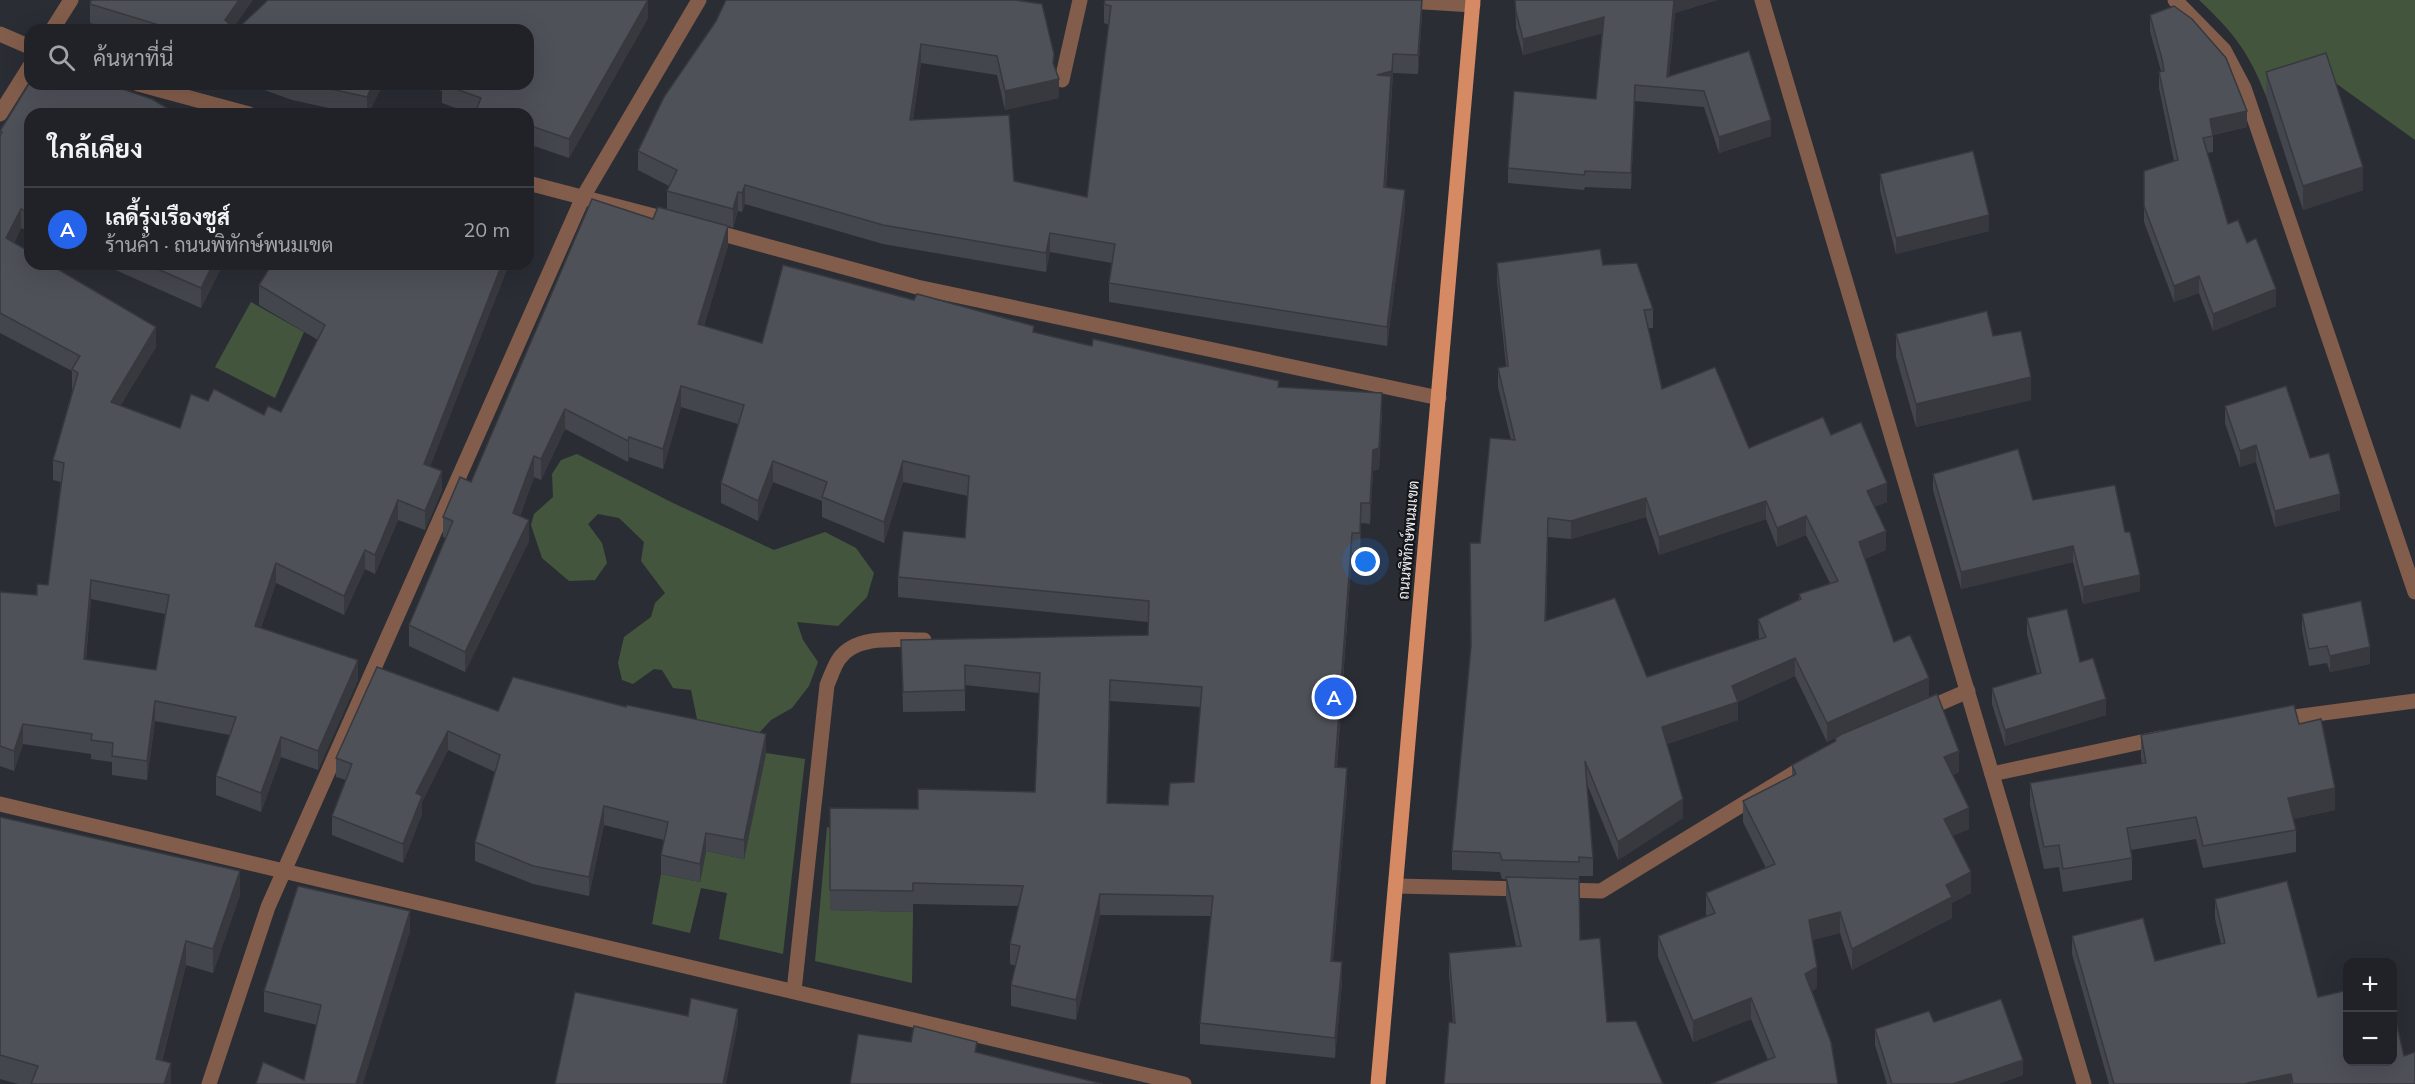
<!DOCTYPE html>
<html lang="th">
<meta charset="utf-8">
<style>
body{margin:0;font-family:Mulish,Sarabun,sans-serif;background:#2d2f34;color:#f1f3f6}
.controls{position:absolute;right:18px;bottom:18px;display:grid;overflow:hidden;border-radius:12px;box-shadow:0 6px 24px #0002}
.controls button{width:54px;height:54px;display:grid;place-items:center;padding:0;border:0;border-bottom:2px solid #3d3f45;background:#202228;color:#f1f3f6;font:30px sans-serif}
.you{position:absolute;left:1366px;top:562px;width:21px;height:21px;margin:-15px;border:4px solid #fff;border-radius:50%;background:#1a73e8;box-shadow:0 0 0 9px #1a73e833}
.badge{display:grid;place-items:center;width:39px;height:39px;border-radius:50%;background:#2563eb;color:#fff;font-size:20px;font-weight:700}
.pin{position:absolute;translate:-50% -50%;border:3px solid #fff;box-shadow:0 2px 6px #0006}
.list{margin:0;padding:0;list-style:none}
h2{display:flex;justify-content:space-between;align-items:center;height:78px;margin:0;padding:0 24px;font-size:26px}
h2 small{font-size:20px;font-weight:400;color:#a2a4a8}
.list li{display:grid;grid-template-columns:39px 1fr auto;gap:18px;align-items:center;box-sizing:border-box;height:84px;padding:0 24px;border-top:2px solid #3d3f45}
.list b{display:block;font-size:22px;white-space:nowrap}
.list p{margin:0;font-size:20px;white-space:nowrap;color:#a2a4a8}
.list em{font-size:20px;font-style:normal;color:#a2a4a8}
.icon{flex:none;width:33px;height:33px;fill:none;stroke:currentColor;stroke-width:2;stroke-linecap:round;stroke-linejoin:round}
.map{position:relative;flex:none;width:2415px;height:1084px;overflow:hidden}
.search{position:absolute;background:#202228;box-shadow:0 6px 24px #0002;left:24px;top:24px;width:510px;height:66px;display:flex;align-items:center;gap:15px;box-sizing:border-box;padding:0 21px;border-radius:18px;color:#a2a4a8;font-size:22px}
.panel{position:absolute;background:#202228;box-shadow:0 6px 24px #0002;left:24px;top:108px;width:510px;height:162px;border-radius:18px}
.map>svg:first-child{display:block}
.green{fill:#43563d}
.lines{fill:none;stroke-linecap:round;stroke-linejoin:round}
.minor{stroke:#825d4b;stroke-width:15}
.major{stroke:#d58a64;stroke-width:15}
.wall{fill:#44464d;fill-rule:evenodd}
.shaded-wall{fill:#37393e}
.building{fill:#4f5159;stroke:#37393e;stroke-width:1.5;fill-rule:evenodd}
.labels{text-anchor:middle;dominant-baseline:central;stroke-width:4.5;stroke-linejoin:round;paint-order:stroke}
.street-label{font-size:15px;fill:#eceef2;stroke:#151619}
</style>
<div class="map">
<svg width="2415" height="1084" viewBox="0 0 2415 1084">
<rect width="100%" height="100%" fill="#2b2d35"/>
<g class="green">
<path d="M2199 0H2415V140L2327 77 2266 96C2249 52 2233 32 2199 0Z"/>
<path d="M251 302 304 332 275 398 215 367Z"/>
<path d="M577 454 673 503 774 550 825 532 856 548 874 573 867 597 838 626 797 622 803 640 818 662 809 686 792 708 771 720 757 735 727 737 697 719 691 690 673 688 662 670 654 669 633 684 622 680 618 663 624 637 651 617 655 603 665 593 641 561 644 542 619 518 598 514 588 524 602 543 607 563 595 580 569 581 542 558 531 525 534 514 553 497 552 474 561 460Z"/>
<path d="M766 753 805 759 783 954 719 939 727 893 701 888 690 933 652 924 661 874 700 882 706 851 744 859Z"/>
<path d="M827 827 830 828V910L913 912 912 983 815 961Z"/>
</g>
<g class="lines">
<g class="minor">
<path d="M1392 0 1473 5"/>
<path d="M1762 0 2084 1084"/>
<path d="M2175 0 2224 50 2244 88 2415 592"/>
<path d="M52 30 71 0"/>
<path d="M0 34 30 47"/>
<path d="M1062 80 1080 0"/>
<path d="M138 84 249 114"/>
<path d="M0 114 30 66"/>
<path d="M528 183 673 221"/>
<path d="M708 230 917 287 1439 398"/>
<path d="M1924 710 1968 691"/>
<path d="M2278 719 2415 701"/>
<path d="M1992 774 2160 738"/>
<path d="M0 804 1184 1084"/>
<path d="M1396 886 1525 889"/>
<path d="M1561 890 1601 891 1807 765"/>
<path d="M794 991 827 685C831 676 834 666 839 659 856 634 898 640 924 640"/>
<path d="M209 1084 268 907 583 197 699 0"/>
</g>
<path class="major" d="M1378 1084 1473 0"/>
</g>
<g class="wall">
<path d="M648 0V18L569 158 528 144V114H472L442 103V91L417 84H528V30H113L90 23V4L234 27 236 30Z"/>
<path d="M726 0 1054 65 1059 98 1005 110 997 75 921 63 913 120 1014 181 1087 197 1109 25 1104 23V4L1422 16 1418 74 1393 73 1386 187 1405 209 1387 346 1109 302V283L1112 263 1050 252 1046 272 883 244 745 204 742 212 738 211 733 228 728 226V246L704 326 762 343 1034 333 1092 346 1279 387 1382 413 1379 469 1373 471 1370 524 1361 523 1360 554 1352 553 1337 767 1347 789 1333 961 1342 983 1335 1058 1200 1044V1023L1211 916 1100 915 1076 1020 1011 1006V985L1016 966 1010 964V944L1019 906 913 904V912L830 910V808L918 809 1035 792 1039 693 965 685V711L903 712 901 640 1148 635V622L898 597V577L965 538 968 496 903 482 884 543 822 517V501L773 482 758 521 721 503V483L738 424 681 407 663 469 629 457 628 462 565 429 541 480 534 477 520 516 529 541 465 672 409 646V625L446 538 443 537V517L471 482 653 219 667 210V191L669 186 638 170V151L716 21ZM1110 701 1201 707 1194 782 1168 805 1107 803Z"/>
<path d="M1515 0H1717L1675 13 1669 76 1749 51 1771 136 1719 153 1704 107 1635 101 1631 189 1585 187 1584 190 1508 183V168L1596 99 1602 33 1523 55 1516 28Z"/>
<path d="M2150 15 2247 127 2213 135V152L2207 153 2228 224 2247 243 2276 306 2213 331 2199 293 2174 302 2144 222V171L2174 161 2159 88V72L2161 71 2150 31Z"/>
<path d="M2266 72 2363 190 2303 210 2266 96Z"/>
<path d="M248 84H383L368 114H357L292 100Z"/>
<path d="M30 114V232L21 228 14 243 156 347 120 406 180 428 208 401 264 415 281 412 318 340 259 305V285L272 264H509L430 466 442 490 425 530 398 520 375 574 365 569 344 615 276 583 261 628 358 680 318 770 281 757 261 812 216 795V776L230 735 155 721 147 780 112 775V762L91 759V754L23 744 14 771 0 766V592L37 595 48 585 61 482 53 480V460L73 389H72V371L0 333V131ZM91 599 165 614 156 670 86 660Z"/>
<path d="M1880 174 1989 231 1896 254 1880 190Z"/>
<path d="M1497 263 1603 265 1653 309V328H1648L1662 389 1749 448 1831 435 1887 502 1874 507 1886 550 1865 559 1894 642 1929 697 1959 772 1953 775 1969 829 1952 836 1971 893 1952 903V918L1852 970 1840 933 1812 940 1817 988 1812 991 1831 1042 1768 1060 1751 1019 1693 1042 1658 957V936L1707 916 1706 914V893L1766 868 1743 822V801L1792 776V765L1835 742V738L1837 737 1827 742 1795 676 1738 702V720L1667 744 1683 818 1618 860 1587 784 1593 858V876H1579L1580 940 1607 1022 1663 1084 1453 1023 1449 974V953L1516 946 1506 898V879H1502L1500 872 1452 870V851L1480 543 1511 440 1498 387V368L1506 366 1497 281ZM1646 517 1659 555 1766 519 1777 547 1806 535 1830 583 1799 594V600L1758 619 1759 639 1647 677 1546 621 1548 537 1571 539Z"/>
<path d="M102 264H223L201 308Z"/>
<path d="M1896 334 1993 336 2031 400 1916 427 1896 357Z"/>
<path d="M2225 406 2310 458 2340 510 2275 527 2256 462 2240 467 2225 423Z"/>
<path d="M1933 474 2033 500 2125 532 2140 591 2083 604 2073 562 1961 589 1933 490Z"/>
<path d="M2302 614 2370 664 2330 672 2327 663 2309 666 2302 630Z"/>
<path d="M2027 618 2080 662 2106 715 2005 746 1992 704V688L2037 674 2027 634Z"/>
<path d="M498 711 766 753 744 859 706 851 700 882 661 874V855L664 840 604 825 589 896 533 884 475 861V842L495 772 448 750 422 802V814L403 863 332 835V816L346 780 336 777V758Z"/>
<path d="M2299 724 2335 810 2293 819 2296 830V852L2203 868 2196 839 2131 850 2132 858V880L2063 892 2059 867 2044 869 2030 805V783L2142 764 2141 758V735Z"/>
<path d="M0 817 240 895 213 973 186 965 162 1061 171 1084H18L0 1079Z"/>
<path d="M2215 899 2318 997 2404 1056 2415 1084H2109L2072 954V936L2155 961 2221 944 2215 918Z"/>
<path d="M410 932 304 1080 317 1025 264 1012V991Z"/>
<path d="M1934 1022 2023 1075 1998 1084H1887L1875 1045V1029Z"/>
</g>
<g class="shaded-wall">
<path d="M239 0H253L232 30 225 20Z"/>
<path d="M648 0V18L569 158V139Z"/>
<path d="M1422 0V16L1418 74V55Z"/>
<path d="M1674 0H1717L1675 13 1668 88 1667 77Z"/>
<path d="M1604 17V33L1523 55V39Z"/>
<path d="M921 44V63L910 139V120Z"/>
<path d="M1054 54V73L1059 79V98L1005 110V91L1053 63Z"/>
<path d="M1393 54V73L1384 206 1377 75Z"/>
<path d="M373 84H383L368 114H367V97Z"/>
<path d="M1635 85V101L1631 189V173Z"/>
<path d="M2247 111V127L2210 135V119Z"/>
<path d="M1771 120V136L1719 153V137Z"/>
<path d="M2363 167V190L2303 210V186Z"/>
<path d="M745 185V204L742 212V193Z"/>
<path d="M1405 190V209L1387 346V327Z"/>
<path d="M738 192V211L733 228V209Z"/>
<path d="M21 209V228L6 257V238Z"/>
<path d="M1989 215V231L1896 254V238Z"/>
<path d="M728 226V246L698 345V324Z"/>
<path d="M1050 233V252L1046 272V253Z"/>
<path d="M213 264H223L201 308V288Z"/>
<path d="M502 264H509L424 483V464Z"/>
<path d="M2199 276V293L2174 302V286Z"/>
<path d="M2276 289V306L2213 331V314Z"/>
<path d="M156 327V347L111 421V402Z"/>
<path d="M2031 377V400L1916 427V404Z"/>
<path d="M681 386V407L663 469V449Z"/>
<path d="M1382 393 1379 469 1373 471 1370 524V503L1373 450Z"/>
<path d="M565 409V429L541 480V459Z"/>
<path d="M629 437V457L628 462V441Z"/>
<path d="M2256 445V462L2240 467V451Z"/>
<path d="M534 456V477L513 534V513Z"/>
<path d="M773 461V482L758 521V501Z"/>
<path d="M903 461V482L884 543V522Z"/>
<path d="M442 471V490L425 530V511Z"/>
<path d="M1887 483V502L1867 509V491Z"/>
<path d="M2340 494V510L2275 527V511Z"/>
<path d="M1646 498V517L1571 539V521Z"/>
<path d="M398 500V520L375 574V555Z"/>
<path d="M1766 501V519L1659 555V537Z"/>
<path d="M1361 503V523L1360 554V533Z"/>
<path d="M1806 516V535L1777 547V528Z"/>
<path d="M529 520V541L465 672V652Z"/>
<path d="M1886 531V550L1859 561V542Z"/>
<path d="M1352 533V553L1335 788V767Z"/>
<path d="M2073 546V562L1961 589V572Z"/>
<path d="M365 550V569L344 615V596Z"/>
<path d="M276 563V583L255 646V626Z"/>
<path d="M2140 575V591L2083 604V587Z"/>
<path d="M91 580V599L84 679V659Z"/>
<path d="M2370 647V664L2330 672V656Z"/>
<path d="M1795 658V676L1738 702V720L1662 746V727L1732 686Z"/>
<path d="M358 660V680L318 770V751Z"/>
<path d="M1929 678V697L1827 742V723Z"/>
<path d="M1110 680V701L1107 824V803Z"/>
<path d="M2106 699V715L2005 746V730Z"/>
<path d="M155 701V721L147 780V761Z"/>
<path d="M23 724V744L14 771V751Z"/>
<path d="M448 731V750L422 802V814L403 863V844L416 793Z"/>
<path d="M766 734V753L744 859V840Z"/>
<path d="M281 737V757L261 812V793Z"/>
<path d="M1959 751V772L1944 778V757Z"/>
<path d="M1347 768V789L1331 982V961Z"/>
<path d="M2335 788V810L2288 820V798Z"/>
<path d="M1683 799V818L1618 860V842Z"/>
<path d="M604 806V825L589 896V877Z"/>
<path d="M1969 808V829L1944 840V819Z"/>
<path d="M706 833V851L700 882V864Z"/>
<path d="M240 871V895L213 973V949Z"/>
<path d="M1971 872V893L1952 903V918L1852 970V949L1946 885Z"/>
<path d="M1100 894V915L1076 1020V1000Z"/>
<path d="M410 911V932L363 1084H356Z"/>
<path d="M1840 912V933L1809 941V920Z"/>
<path d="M186 941V965L156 1083V1059Z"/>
<path d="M1342 962V983L1335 1058V1038Z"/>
<path d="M1817 967V988L1805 995V974Z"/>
<path d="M1751 998V1019L1693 1042V1021Z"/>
<path d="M738 1009V1025L726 1084H723Z"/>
<path d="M2023 1060V1075L1998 1084H1953Z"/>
<path d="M171 1063V1084H164Z"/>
<path d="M2291 1074V1084H2243Z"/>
</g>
<g class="building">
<path d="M91 0H239L225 20 236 30 268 0H648L569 139 528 125V114H495L477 108 481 98 442 84H528V30H175L90 4Z"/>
<path d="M726 0H1015L1042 4 1054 54 1053 63 1059 79 1005 91 997 56 921 44 910 120 1009 115 1014 181 1087 197 1111 6 1104 4 1105 0H1422L1418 55 1393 54 1392 71 1377 75 1391 76 1384 187 1405 190 1387 327 1109 283 1115 244 1050 233 1046 253 883 225 745 185 742 193 738 192 733 209 667 191 677 170 638 151 664 97 716 21Z"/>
<path d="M1515 0H1674L1667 77 1749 51 1771 120 1719 137 1704 91 1635 85 1631 173 1585 171 1584 175 1508 168 1514 91 1596 99 1604 17 1523 39 1516 12Z"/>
<path d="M2174 6 2192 19 2226 58 2247 111 2210 119 2213 136 2203 138 2228 224 2238 220 2247 243 2256 238 2276 289 2213 314 2199 276 2174 286 2144 206V171L2178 160 2159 72 2164 71 2162 59 2150 15Z"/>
<path d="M2326 53 2363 167 2303 186 2266 72Z"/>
<path d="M30 82V84H108L152 99 177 114H30V213L21 209 6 238 30 252V264H49L156 327 111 402 180 428 191 394 208 401 214 389 264 415 268 406 281 412 325 325 259 285 272 264H502L424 464 442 471 425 511 398 500 375 555 365 550 344 596 276 563 255 626 358 660 318 751 281 737 261 793 216 776 236 717 155 701 147 761 112 756 113 743 91 740 92 734 23 724 14 751 0 746V592L37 595V584L48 585 64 463 53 460 78 373 72 369 80 356 0 313V136L2 132 0 131ZM91 580 169 595 156 670 84 659Z"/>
<path d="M308 84H373L367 97Z"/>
<path d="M1973 151 1989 215 1896 238 1880 174Z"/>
<path d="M592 199 653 219 658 207 728 226 698 324 762 343 783 265 914 300 917 294 1034 326 1033 332 1092 346 1093 339 1279 381 1278 387 1382 393 1379 448 1373 450 1370 503H1361L1360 533H1352L1335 767 1347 768 1331 961 1342 962 1335 1038 1200 1023 1213 896 1100 894 1076 1000 1011 985 1020 946 1010 944 1023 886 913 883V891L830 890V808L918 809V789L1035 792 1040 673 965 665V690L903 692 901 640 1148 635 1149 601 898 577 903 531 965 538 969 476 903 461 884 522 822 497 827 482 773 461 758 501 721 483 744 405 681 386 663 449 629 437 628 441 565 409 541 459 534 456 513 513 529 520 465 652 409 625 453 521 443 517 460 477 471 482ZM1110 680 1202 687 1194 782 1170 783 1168 805 1107 803Z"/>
<path d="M1600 249 1603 265 1637 263 1653 309 1644 310 1662 389 1715 367 1749 448 1823 417 1831 435 1861 422 1887 483 1867 491 1886 531 1859 542 1894 642 1910 635 1929 678 1827 723 1795 658 1732 686 1738 702 1662 727 1683 799 1618 842 1585 761 1593 858 1579 857V862L1502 860 1500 853 1452 851 1471 646 1470 543H1480L1490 438 1515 440 1498 368 1508 366 1497 263ZM1646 498 1659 537 1766 501 1777 528 1806 516 1838 581 1799 594 1801 599 1758 619 1766 637 1647 677 1615 598 1545 621 1548 518 1571 521Z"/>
<path d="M146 264H213L201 288Z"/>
<path d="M1987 311 1993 336 2021 331 2031 377 1916 404 1896 334Z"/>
<path d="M2286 386 2310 458 2329 453 2340 494 2275 511 2256 445 2240 451 2225 406Z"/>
<path d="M2018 449 2033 500 2115 485 2125 532H2130L2140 575 2083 587 2073 546 1961 572 1933 474Z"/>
<path d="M2361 601 2370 647 2330 656 2327 646 2309 649 2302 614Z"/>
<path d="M2067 609 2080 662 2093 658 2106 699 2005 730 1992 688 2041 673 2027 618Z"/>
<path d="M377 667 498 711 513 677 626 707 627 705 766 734 744 840 706 833 700 864 661 855 668 822 604 806 589 877 533 866 475 842 500 755 448 731 416 793 422 796 403 844 332 816 352 764 336 758Z"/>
<path d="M1937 694 1959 751 1944 757 1969 808 1944 819 1971 872 1946 885 1952 897 1852 949 1840 912 1809 920 1817 967 1805 974 1831 1042 1838 1084H1711L1775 1057 1751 998 1693 1021 1658 936 1715 913 1706 893 1775 864 1743 801 1796 774 1792 765 1836 741 1835 738 1842 734Z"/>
<path d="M2294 705 2299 724 2321 719 2335 788 2288 798 2296 830 2203 846 2196 817 2127 828 2132 858 2063 869 2059 845 2044 847 2030 783 2146 763 2141 735Z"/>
<path d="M0 817 240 871 213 949 186 941 156 1059 171 1063 164 1084H31L38 1066 0 1055Z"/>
<path d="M1506 877 1579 879 1580 940 1600 938 1607 1022 1636 1021 1663 1084H1444L1449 1022 1455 1023 1449 953 1521 946Z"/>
<path d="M2287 881 2318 997 2348 990V1062H2392V1004L2404 1056 2415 1052V1084H2293L2291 1074 2243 1084H2114L2072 936 2143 918 2155 961 2225 943 2215 899Z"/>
<path d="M298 886 410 911 356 1084H256L263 1062 304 1080 321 1005 264 991Z"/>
<path d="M575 992 688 1016 691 998 738 1009 723 1084H555Z"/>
<path d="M2001 999 2023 1060 1953 1084H1892L1875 1029 1929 1011 1934 1022Z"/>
<path d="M914 1026 977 1042 975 1052 1103 1084H850L858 1034 911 1042Z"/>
</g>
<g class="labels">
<g class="street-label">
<text transform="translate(1408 540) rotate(-85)">ถนนพิทักษ์พนมเขต</text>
</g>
</g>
</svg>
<div class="controls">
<button>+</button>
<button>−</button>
</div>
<div class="you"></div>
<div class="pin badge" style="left:1334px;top:697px">A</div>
<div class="search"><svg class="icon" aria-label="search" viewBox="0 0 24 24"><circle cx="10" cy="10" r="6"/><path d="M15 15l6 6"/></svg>ค้นหาที่นี่</div>
<section class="panel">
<h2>ใกล้เคียง<small></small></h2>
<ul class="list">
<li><span class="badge">A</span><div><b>เลดี้รุ่งเรืองชูส์</b><p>ร้านค้า · ถนนพิทักษ์พนมเขต</p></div><em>20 m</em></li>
</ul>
</section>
</div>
